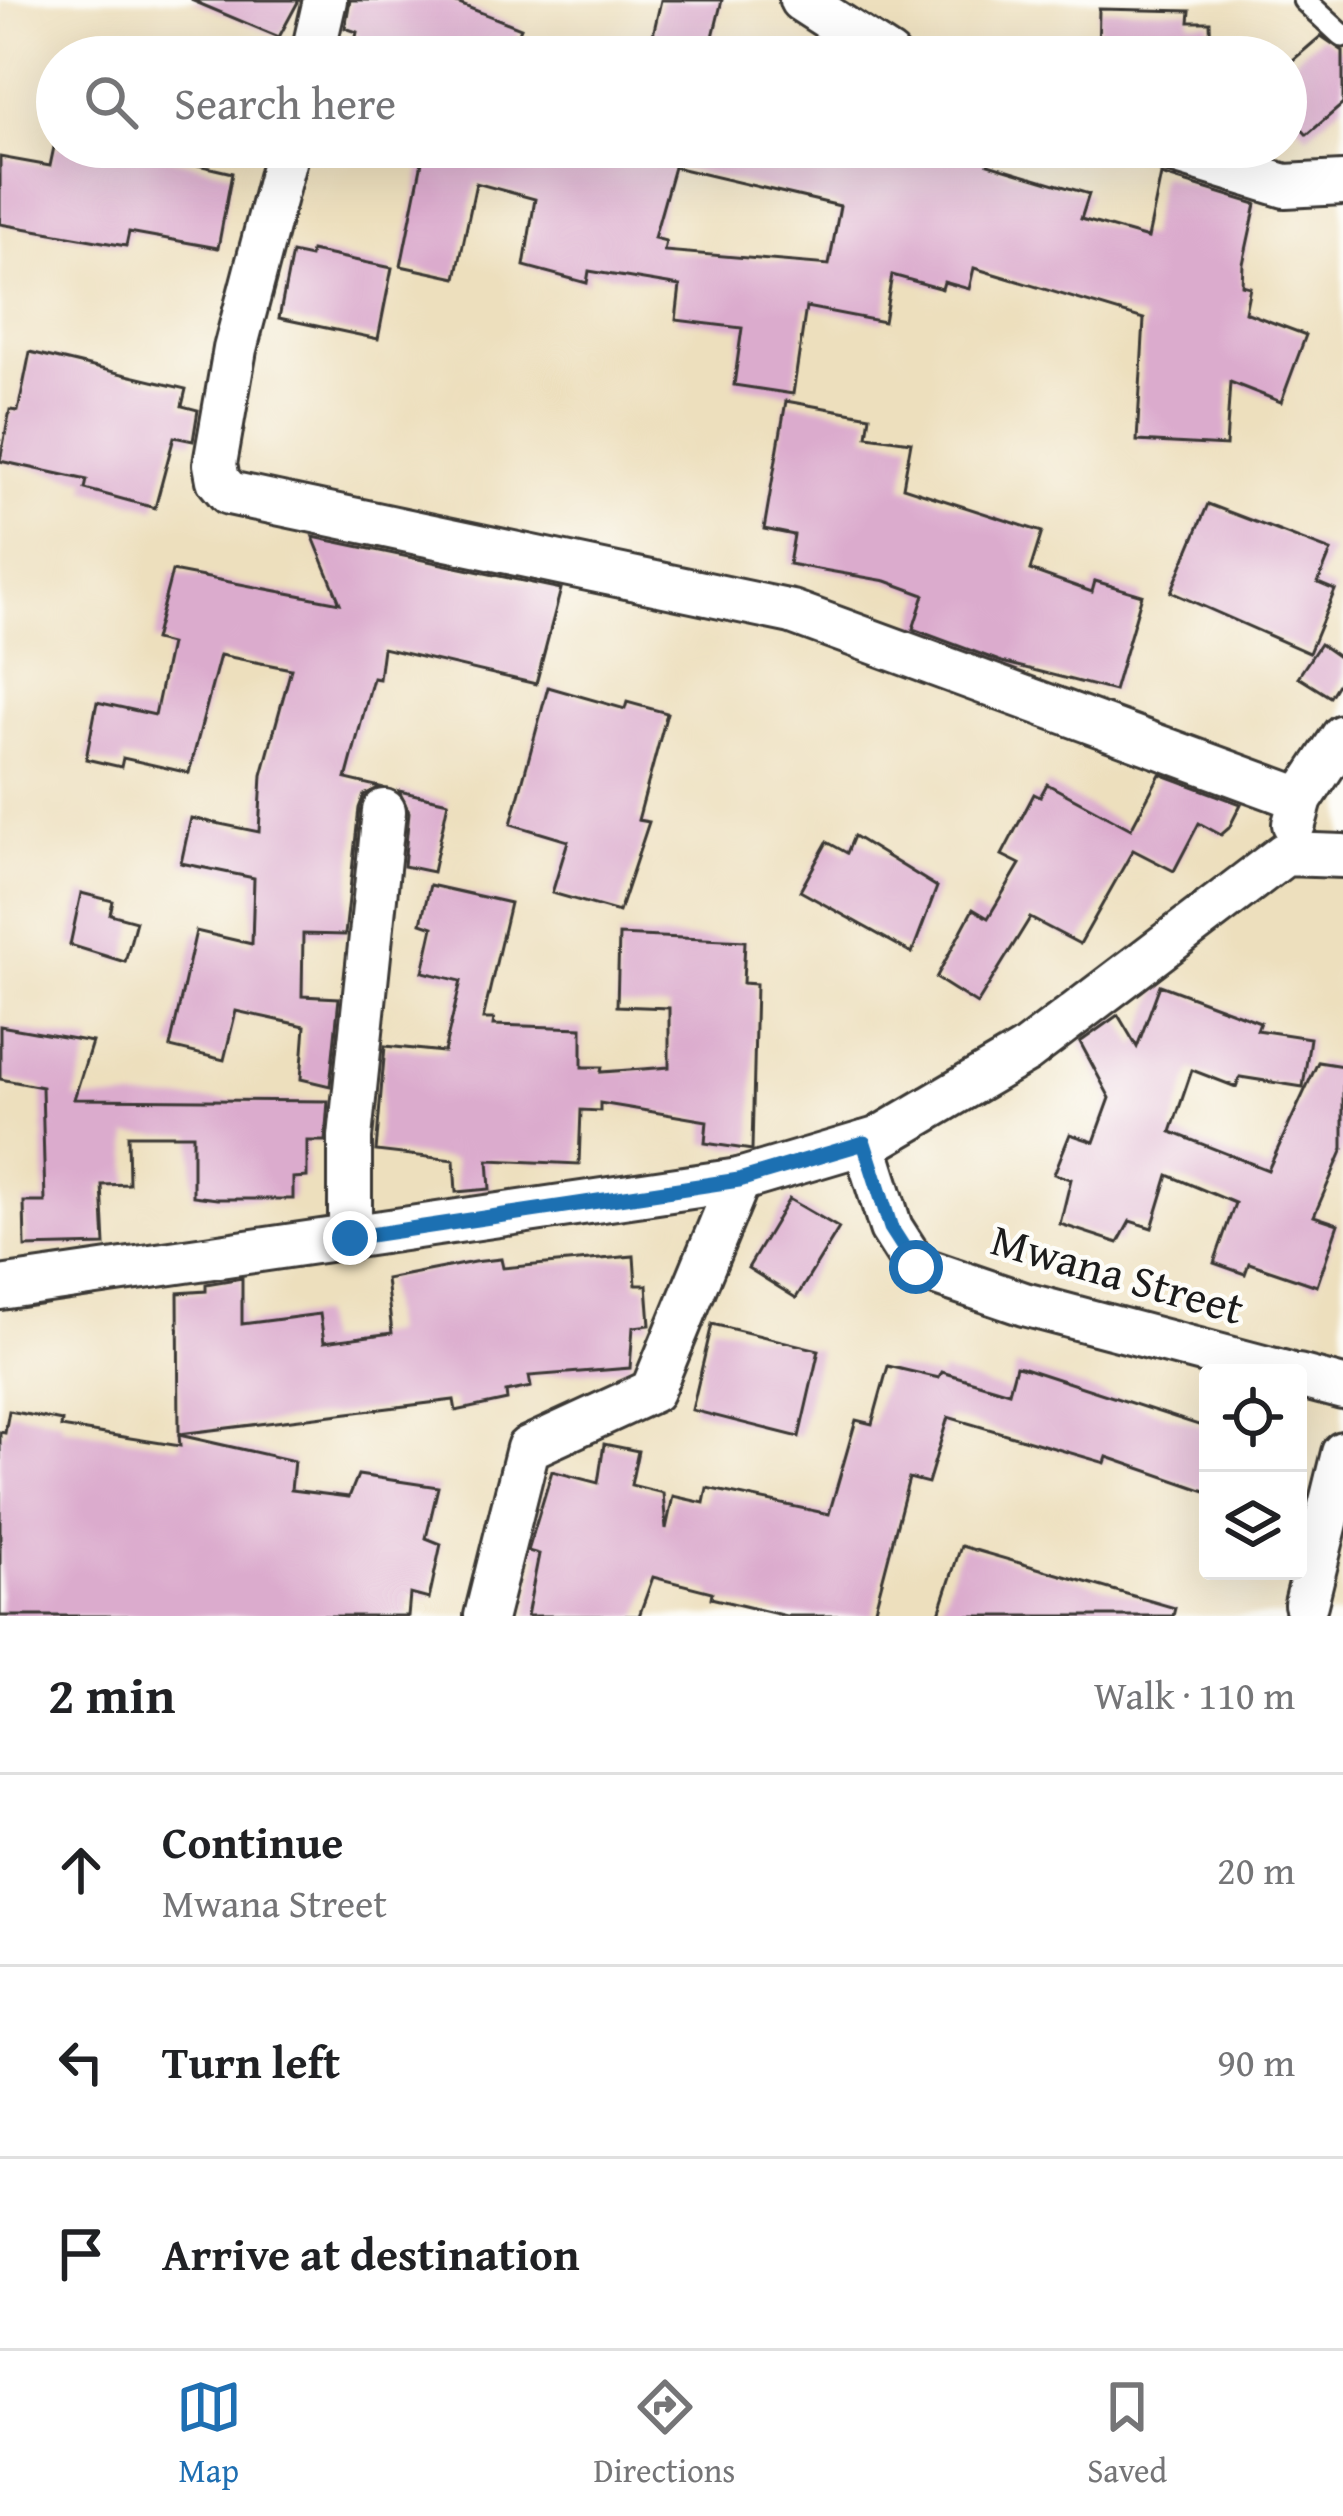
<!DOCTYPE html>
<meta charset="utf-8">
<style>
body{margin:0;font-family:"Gentium Book Plus",serif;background:#f2f2f2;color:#202124}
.controls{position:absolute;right:36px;bottom:36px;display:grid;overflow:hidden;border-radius:12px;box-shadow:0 12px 48px #0002}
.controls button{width:108px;height:108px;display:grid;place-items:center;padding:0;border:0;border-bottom:3px solid #e0e0e0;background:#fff;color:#202124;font:60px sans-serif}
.stop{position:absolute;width:36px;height:36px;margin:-27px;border:9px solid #1f6fb2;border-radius:50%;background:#fff}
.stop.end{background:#1f6fb2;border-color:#fff;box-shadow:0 3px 12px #0008}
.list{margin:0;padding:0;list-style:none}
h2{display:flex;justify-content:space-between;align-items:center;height:156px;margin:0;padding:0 48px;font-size:51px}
h2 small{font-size:39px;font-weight:400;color:#757577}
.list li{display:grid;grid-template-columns:78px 1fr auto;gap:36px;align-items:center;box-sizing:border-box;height:192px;padding:0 48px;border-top:3px solid #e0e0e0}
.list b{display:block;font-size:45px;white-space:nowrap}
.list p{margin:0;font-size:39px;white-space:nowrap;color:#757577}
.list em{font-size:39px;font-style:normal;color:#757577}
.icon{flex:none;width:66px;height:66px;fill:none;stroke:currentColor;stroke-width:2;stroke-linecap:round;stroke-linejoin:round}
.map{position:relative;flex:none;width:1343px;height:1616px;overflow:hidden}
.search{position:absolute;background:#fff;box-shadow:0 12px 48px #0002;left:36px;right:36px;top:36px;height:132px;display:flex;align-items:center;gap:30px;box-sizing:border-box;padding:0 42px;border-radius:66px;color:#757577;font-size:45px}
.sheet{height:732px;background:#fff}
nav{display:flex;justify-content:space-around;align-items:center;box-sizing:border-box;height:168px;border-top:3px solid #e0e0e0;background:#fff;font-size:33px;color:#757577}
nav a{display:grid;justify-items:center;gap:6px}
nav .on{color:#1f6fb2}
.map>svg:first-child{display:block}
.building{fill:#dbabcd;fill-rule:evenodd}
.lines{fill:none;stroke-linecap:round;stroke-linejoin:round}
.service-casing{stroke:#3b3934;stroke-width:27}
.minor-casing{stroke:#3b3934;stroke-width:48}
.service{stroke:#fff;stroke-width:21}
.minor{stroke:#fff;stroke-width:42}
.route{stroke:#1f6fb2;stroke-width:15}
.labels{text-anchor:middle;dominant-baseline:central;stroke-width:9;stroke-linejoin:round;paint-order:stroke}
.street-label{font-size:45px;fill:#1c1c1c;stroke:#fdfcf7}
</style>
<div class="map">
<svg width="1343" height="1616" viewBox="0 0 1343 1616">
<rect width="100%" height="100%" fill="#fdfcf7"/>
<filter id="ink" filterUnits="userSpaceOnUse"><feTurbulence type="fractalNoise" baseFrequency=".00833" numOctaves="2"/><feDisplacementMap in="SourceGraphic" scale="24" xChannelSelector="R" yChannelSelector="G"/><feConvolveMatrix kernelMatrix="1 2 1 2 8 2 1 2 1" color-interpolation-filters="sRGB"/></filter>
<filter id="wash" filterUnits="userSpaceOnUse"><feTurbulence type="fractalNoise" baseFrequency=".004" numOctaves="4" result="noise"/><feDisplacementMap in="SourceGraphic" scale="48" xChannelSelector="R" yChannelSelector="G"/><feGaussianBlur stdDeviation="2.7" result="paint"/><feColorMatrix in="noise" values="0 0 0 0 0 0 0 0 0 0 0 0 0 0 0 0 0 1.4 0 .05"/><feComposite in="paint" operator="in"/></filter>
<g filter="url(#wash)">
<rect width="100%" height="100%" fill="#eddfbd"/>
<g id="blocks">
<g class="building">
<path d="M191 0H299L279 37Z"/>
<path d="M350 0H449L521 28 509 57H352L357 32 345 28Z"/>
<path d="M661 0H722L708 57H659L663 38 653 35Z"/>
<path d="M1099 9 1190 11 1189 22H1210L1211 57H1098Z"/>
<path d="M1321 36 1343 51V104L1307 135 1286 112V66Z"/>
<path d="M54 147H121L232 173 218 248 129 232 126 246 0 224V157L50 166Z"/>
<path d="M425 147H974L991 152 988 164 1089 194 1081 219 1148 238 1161 175 1256 204 1243 264 1242 285 1250 287 1245 312 1306 335 1281 402 1230 382 1226 446 1137 441 1144 319 974 268 969 289 944 282 942 289 892 275 884 322 806 307 793 394 734 385 742 328 676 320 680 286 589 271 587 283 524 266 535 199 476 183 456 278 401 266ZM674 167 840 206 829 265 664 251 666 241 654 238Z"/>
<path d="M311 251 392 268 378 339 279 318 292 253 310 257Z"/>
<path d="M30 352 186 389 182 406 198 410 193 441 174 437 155 508 85 489 87 480 0 461 10 410 18 411Z"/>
<path d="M786 401 870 416 867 436 911 442 903 487 1042 532 1030 570 1092 592 1095 581 1142 595 1114 691 1002 662 913 629 924 595 886 581 789 564 794 535 764 529Z"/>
<path d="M1208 504 1331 551 1318 583 1335 590 1309 653 1171 592Z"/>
<path d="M313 537 561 589 536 684 383 648 379 679 373 678 346 779 380 787 364 795 359 808 345 935 303 934 302 996 339 998 330 1086 301 1079 305 1026 236 1011 224 1060 170 1047 196 931 252 944 254 878 181 863 191 818 259 832 262 775 291 669 220 655 189 773 123 758 121 767 86 759 97 702 155 715 170 644 154 640 172 571 340 603Z"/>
<path d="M1320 644 1343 660V676L1330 697 1298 677Z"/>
<path d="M548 687 625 709 627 702 667 713 638 820 649 822 619 912 552 893 568 841 511 824Z"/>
<path d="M1160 774 1241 804 1229 828 1221 835 1199 823 1174 871 1133 850 1080 944 1030 918 977 1004 936 978 973 909 988 918 1020 864 1002 855 1034 794 1040 797 1047 784 1131 829Z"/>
<path d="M399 791 448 802 433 872 404 866 409 812Z"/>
<path d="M854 836 937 887 912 953 800 891 827 842 847 853Z"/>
<path d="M430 885 510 903 483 1019H494L493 1025 582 1028V1067H602L601 1072 669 1067V1008L617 1006 619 935 745 941 743 983 756 984 752 1150 705 1143 707 1121 600 1103V1111L581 1110 579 1164 488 1160 490 1189 456 1192 454 1160 376 1151 385 1046 444 1052 461 981 423 972 433 927 421 923Z"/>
<path d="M81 893 113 901 110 914 136 921 125 962 70 945Z"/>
<path d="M1160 985 1260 1022 1257 1030 1310 1038 1303 1087 1240 1077 1236 1087 1192 1070 1171 1132 1268 1170 1318 1062 1343 1066V1149L1314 1216 1338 1224 1317 1286 1249 1263 1245 1274 1214 1263 1235 1203 1168 1175 1152 1228 1130 1221 1118 1243 1060 1224 1071 1179 1054 1174 1070 1134 1094 1142 1110 1098 1080 1042 1118 1015 1137 1047Z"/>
<path d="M0 1026 92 1042 74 1099 328 1101 325 1141H307V1177L293 1178V1199H217L193 1196V1135H128L129 1184 102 1185 105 1245 25 1247 24 1202H45L42 1087 0 1079Z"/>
<path d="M789 1199 839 1228 796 1298 748 1268Z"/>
<path d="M634 1256 636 1285H647L650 1325 633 1327 630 1368 529 1376 531 1387 506 1392 507 1400 456 1411 454 1400 179 1434 178 1293 206 1291V1284L242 1278V1324L320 1314 324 1342 392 1333 386 1279 474 1262 501 1259 503 1268Z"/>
<path d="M712 1324 819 1350 799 1437 692 1410Z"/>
<path d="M888 1366 939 1378 942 1372 1009 1392 1016 1366 1021 1367 1208 1428V1492L1107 1457 1105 1463 948 1417 928 1483 909 1478 873 1616H786L711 1598 712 1592 653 1577 639 1616H527L539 1554 528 1551 552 1471 598 1483 604 1444 638 1451 631 1485 663 1493 666 1529 673 1496 704 1503 707 1488 829 1514 856 1420 872 1424Z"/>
<path d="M9 1411 62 1421 61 1427 180 1446 179 1435 294 1461 291 1490 349 1497 358 1475 438 1487 426 1538 441 1544 429 1599 410 1594 408 1616H0V1432L5 1433Z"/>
<path d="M961 1546 1175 1608 1173 1616H938Z"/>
</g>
</g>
</g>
<g filter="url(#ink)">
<use href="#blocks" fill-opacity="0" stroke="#3b3934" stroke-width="3"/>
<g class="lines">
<g class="service-casing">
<path id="service" d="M1304 0 1343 36"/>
</g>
<g class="minor-casing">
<g id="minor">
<path d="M801 0 889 57"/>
<path d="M312 57 325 0"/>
<path d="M288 147 235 349 215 464 218 480 229 493 792 612 1301 799"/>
<path d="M1158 147 1285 186 1343 183"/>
<path d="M1294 824 1301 799 1343 736"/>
<path d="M864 1143 891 1228 916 1267 1024 1304 1286 1373"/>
<path d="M350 1238V1137L384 811"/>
<path d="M0 1288 739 1180 877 1139 1025 1052 1285 854 1343 856"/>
<path d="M1298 1376 1343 1388"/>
<path d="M1306 1604 1343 1453"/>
<path d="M486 1616 528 1448 652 1391 739 1180"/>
</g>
</g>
<use href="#service" class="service"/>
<use href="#minor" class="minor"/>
</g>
</g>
<g class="lines" filter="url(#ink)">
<path class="route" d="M350 1238 739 1180 864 1143 891 1228 916 1267"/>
</g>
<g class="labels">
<g class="street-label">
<text transform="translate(1118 1273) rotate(16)">Mwana Street</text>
</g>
</g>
</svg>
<div class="controls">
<button><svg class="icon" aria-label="locate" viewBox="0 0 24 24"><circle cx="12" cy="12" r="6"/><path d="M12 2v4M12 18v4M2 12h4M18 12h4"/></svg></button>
<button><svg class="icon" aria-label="layers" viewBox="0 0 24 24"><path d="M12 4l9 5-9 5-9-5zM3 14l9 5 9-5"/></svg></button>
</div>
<div class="stop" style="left:916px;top:1267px"></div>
<div class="stop end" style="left:350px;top:1238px"></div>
<div class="search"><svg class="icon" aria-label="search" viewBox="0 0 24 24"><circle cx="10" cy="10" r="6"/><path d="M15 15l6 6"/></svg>Search here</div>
</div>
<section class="sheet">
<h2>2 min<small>Walk · 110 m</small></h2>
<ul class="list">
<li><svg class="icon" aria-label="ahead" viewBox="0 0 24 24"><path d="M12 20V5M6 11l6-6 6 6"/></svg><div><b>Continue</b><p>Mwana Street</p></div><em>20 m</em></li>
<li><svg class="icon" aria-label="left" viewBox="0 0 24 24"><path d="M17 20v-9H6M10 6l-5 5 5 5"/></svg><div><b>Turn left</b></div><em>90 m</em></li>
<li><svg class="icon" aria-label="arrive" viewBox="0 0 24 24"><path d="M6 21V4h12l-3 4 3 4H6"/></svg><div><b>Arrive at destination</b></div></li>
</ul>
</section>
<nav>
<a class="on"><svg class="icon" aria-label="map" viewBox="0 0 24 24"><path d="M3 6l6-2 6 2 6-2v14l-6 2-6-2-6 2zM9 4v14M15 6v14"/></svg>Map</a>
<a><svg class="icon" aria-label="directions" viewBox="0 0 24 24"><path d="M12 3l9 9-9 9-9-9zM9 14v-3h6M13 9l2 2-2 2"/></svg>Directions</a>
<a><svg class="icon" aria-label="saved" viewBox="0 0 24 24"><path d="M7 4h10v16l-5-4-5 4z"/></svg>Saved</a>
</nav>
